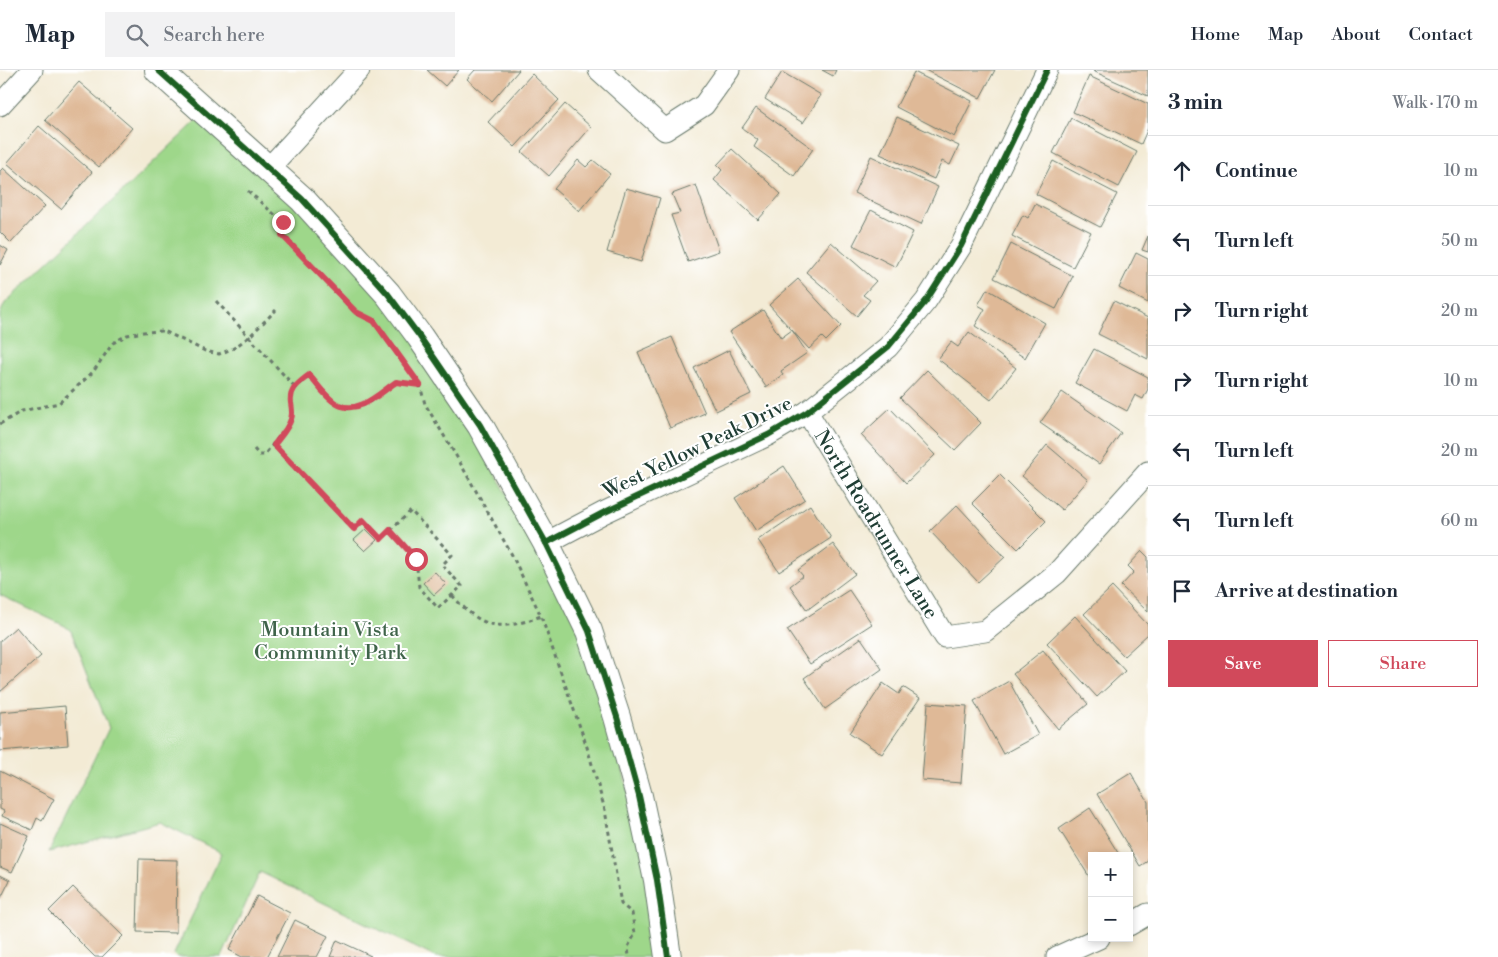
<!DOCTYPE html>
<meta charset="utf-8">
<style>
body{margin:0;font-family:"Libre Bodoni",serif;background:#f2f2f3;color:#1f2937}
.controls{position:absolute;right:15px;bottom:15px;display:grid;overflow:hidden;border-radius:0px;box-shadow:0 2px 8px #0003}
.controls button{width:45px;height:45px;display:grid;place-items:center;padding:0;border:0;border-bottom:1px solid #e0e1e3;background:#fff;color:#1f2937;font:25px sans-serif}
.stop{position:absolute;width:15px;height:15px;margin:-11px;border:4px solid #d1495b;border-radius:50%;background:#fff}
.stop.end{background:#d1495b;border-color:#fff;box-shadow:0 1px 5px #0008}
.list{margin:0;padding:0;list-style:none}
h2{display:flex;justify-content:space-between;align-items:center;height:65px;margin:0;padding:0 20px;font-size:21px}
h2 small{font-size:16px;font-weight:400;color:#747a83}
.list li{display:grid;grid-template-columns:32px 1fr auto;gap:15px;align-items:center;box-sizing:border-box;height:70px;padding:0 20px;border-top:1px solid #e0e1e3}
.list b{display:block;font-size:19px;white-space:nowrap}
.list em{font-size:16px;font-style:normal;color:#747a83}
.actions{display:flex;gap:10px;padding:15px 20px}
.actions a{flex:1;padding:11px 0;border:1px solid #d1495b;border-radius:0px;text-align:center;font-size:18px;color:#d1495b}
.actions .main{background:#d1495b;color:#fff}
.icon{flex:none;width:28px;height:28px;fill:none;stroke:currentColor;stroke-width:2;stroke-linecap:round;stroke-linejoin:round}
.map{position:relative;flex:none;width:1148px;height:887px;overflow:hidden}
header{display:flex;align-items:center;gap:30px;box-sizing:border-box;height:70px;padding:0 25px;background:#fff;border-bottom:1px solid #e0e1e3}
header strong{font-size:24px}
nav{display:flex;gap:28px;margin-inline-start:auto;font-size:18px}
.search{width:350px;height:45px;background:#f2f2f3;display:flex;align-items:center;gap:12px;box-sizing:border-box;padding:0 18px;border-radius:0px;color:#747a83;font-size:19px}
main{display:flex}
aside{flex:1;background:#fff}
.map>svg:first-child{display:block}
.green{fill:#9ed78a;stroke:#5e8a5f}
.building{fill:#dfb997}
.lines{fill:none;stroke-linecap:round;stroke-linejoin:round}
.minor-casing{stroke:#697a6c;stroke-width:23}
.tertiary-casing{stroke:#697a6c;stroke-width:28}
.path{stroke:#697a6c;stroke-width:3;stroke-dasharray:4 4;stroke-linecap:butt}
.minor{stroke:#fff;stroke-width:21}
.tertiary{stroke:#fff;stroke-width:26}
.cycleway-casing{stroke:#fff;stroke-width:9}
.cycleway{stroke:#1b5e20;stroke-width:6}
.route{stroke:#d1495b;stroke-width:6}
.labels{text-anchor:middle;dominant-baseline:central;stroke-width:4;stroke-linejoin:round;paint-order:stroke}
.street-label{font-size:20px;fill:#1f3d34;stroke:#fff}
.park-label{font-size:20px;fill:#3f644a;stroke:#fff}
</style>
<header>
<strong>Map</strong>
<div class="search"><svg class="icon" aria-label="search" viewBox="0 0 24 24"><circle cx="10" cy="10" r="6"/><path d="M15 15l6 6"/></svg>Search here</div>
<nav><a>Home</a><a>Map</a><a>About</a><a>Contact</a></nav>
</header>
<main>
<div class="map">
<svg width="1148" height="887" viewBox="0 0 1148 887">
<rect width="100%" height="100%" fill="#fff"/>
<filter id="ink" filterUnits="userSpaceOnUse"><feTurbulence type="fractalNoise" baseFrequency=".02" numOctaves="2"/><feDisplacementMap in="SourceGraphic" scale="10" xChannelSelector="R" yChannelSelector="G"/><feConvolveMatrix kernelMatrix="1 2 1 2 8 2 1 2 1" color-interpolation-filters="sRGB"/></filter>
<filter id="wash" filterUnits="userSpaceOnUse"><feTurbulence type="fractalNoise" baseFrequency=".0096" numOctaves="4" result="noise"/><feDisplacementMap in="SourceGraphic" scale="20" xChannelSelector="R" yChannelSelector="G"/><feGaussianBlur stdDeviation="1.12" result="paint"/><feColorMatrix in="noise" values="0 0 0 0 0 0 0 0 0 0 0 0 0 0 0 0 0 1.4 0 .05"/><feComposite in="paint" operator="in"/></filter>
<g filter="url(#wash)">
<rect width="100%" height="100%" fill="#f3ebd5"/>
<path class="green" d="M205 43 388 224 589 561 668 887H435L260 802 222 887H177L174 884 222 783 160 752 49 782 109 658 71 561 65 556 0 525V244L5 233Z"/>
<g id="blocks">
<g class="building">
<path d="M427 0H459L445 16Z"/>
<path d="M475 0H519L492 31 467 9Z"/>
<path d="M822 0H836L833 6Z"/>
<path d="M925 0H995L980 28Z"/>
<path d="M1094 0H1148V26L1093 1Z"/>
<path d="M782 2 821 25 803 53 765 29Z"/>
<path d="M914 2 972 31 954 67 896 37Z"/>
<path d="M532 4 559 30 515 77 488 52Z"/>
<path d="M1089 6 1148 34V58L1141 74 1073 42Z"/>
<path d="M79 12 132 58 99 97 45 50Z"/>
<path d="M565 34 591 57 549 106 522 82Z"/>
<path d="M756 38 813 79 794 106 754 77 758 70 742 58Z"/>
<path d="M897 47 959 76 950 95 942 91 934 109 880 84Z"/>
<path d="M1071 48 1137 82 1119 117 1053 83Z"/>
<path d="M39 56 92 102 61 139 7 93Z"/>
<path d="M732 79 781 124 758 150 714 110 722 100 717 95Z"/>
<path d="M871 86 938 117 921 154 854 123Z"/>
<path d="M578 90 586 97 593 90 610 104 579 141 554 119Z"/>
<path d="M1053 91 1117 124 1100 157 1036 124Z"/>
<path d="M3 98 45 136 11 173 0 162V101Z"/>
<path d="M696 115 719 181 688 192 671 145 680 143 672 124Z"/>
<path d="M626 118 660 128 641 192 607 182Z"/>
<path d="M1035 134 1091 162 1073 197 1012 166 1023 145 1028 148Z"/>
<path d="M871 140 913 162 896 197 853 175Z"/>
<path d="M1148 166V182L1142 180Z"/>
<path d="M831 172 876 211 863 225 870 230 857 246 806 202Z"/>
<path d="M1011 174 1073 206 1056 239 994 208Z"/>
<path d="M0 175 8 180 0 195Z"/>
<path d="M1136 183 1148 189V233L1119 218Z"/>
<path d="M798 209 841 256 826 271 822 267 809 279 769 235Z"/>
<path d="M987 219 1045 253 1025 288 975 256 985 239 978 235Z"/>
<path d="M1114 231 1148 248V289L1098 264Z"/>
<path d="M763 240 781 268 792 260 807 283 781 301 783 305 766 317 729 262Z"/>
<path d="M969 262 1016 298 991 330 938 289 951 272 958 277Z"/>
<path d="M672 267 705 343 670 358 638 282Z"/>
<path d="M1094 279 1148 307V319L1143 329 1135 325 1127 341 1075 313Z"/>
<path d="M729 280 751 324 716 341 694 298Z"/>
<path d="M927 300 981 353 955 380 900 328Z"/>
<path d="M1062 322 1121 363 1099 394 1040 353Z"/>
<path d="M890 338 935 385 906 413 861 365Z"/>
<path d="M1047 375 1088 410 1062 440 1022 406Z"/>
<path d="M784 396 805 429 756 461 735 428Z"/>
<path d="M1000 405 1046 451 1018 479 972 433Z"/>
<path d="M810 435 831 468 779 502 758 470Z"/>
<path d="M957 435 1005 487 978 512 930 461Z"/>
<path d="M366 459 377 470 365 481 354 470Z"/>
<path d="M833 474 855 504 807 540 790 516 803 506 798 500Z"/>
<path d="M1142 481 1148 487V542L1121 516 1134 502 1128 496Z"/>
<path d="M435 502 446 514 434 525 423 513Z"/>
<path d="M1112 517 1148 555V564L1124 586 1084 544Z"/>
<path d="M849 520 872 554 810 594 787 560Z"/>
<path d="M1075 546 1125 601 1097 627 1047 573Z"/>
<path d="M16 557 41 586 0 622V571Z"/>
<path d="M861 568 882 599 825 639 804 608Z"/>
<path d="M1043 580 1088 634 1058 659 1013 604Z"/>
<path d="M1009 611 1038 665 1003 684 974 631Z"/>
<path d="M883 613 899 624 903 617 920 628 882 684 850 663Z"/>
<path d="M928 633 967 636 961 713 922 710Z"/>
<path d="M65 636 68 675 0 681V642Z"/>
<path d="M0 701 54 729 42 751 37 748 32 760 2 746 4 741 0 739Z"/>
<path d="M1131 703 1148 732V791L1140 796 1097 724Z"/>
<path d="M1090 738 1120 786H1092V811L1059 759Z"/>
<path d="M0 753 29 766 12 802 0 797Z"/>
<path d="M139 789 177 790 176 863 137 862Z"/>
<path d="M0 805 10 810 0 830Z"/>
<path d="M73 817 123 866 102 887H95L49 841Z"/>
<path d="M257 826 290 843 267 887H242L229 880Z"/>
<path d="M295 850 328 866 317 887H277Z"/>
<path d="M337 870 371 886 370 887H330Z"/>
</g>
</g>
</g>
<g filter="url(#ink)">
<use href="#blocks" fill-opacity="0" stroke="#697a6c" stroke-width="1"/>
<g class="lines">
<g class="minor-casing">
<g id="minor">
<path d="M599 0 665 60 704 35 729 0"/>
<path d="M0 35 32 0"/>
<path d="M268 99 359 0"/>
<path id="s1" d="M807 342 945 567 985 561 1057 503 1148 402"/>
<path d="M546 473 603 443 768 365 807 342 888 277 926 231 961 176 1047 0"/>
<path d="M1129 855 1148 844"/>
<path d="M1057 887 1099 868"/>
</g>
</g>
<g class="tertiary-casing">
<path id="tertiary" d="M158 0 302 129 388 224 420 267 480 355 546 473 589 561 617 647 639 726 657 810 668 887"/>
</g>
<g class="path">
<path d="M248 121 283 152V165L356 243 374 251 420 315 425 334 458 389 512 485 541 546 587 677 605 740 621 834 632 843 635 864 628 877 629 887"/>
<path d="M216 231 295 317"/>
<path d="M0 354 22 341 59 333 93 302 113 273 127 265 143 262 164 261 205 281 219 284 234 278 250 266 276 240"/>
<path d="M273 375 354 459 363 450 381 469 411 441 452 485 442 495 462 516 438 538 419 517 416 489 390 460"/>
<path d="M254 379 259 385H264L286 359 291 349 292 343 291 325 293 320 309 305C317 314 326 328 337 334 358 346 380 323 396 312L420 315"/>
<path d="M452 525C482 559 499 562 541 546"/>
</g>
<use href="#minor" class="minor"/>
<use href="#tertiary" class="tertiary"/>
<g class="cycleway-casing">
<g id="cycleway">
<path d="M158 0 302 129 388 224 420 267 480 355 546 473 589 561 617 647 639 726 657 810 668 887"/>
<path d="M546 473 603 443 768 365 807 342 888 277 926 231 961 176 1047 0"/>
</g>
</g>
<use href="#cycleway" class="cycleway"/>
</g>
</g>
<g class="lines" filter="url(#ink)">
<path class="route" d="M283 152 282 165 356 242 374 251 420 315 396 312C380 323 358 346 337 334 326 328 317 314 309 305 299 313 289 319 291 333 292 339 293 344 291 349 288 359 280 367 274 375L354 459 363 450 381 469 390 460 416 489"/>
</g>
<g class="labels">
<g class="street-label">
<text transform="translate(698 378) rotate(-26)">West Yellow Peak Drive</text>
<text stroke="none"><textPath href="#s1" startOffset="132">North Roadrunner Lane</textPath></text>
</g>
<g class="park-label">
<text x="330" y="560">Mountain Vista<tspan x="330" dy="23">Community Park</tspan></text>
</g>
</g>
</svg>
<div class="controls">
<button>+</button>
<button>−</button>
</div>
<div class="stop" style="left:416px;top:489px"></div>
<div class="stop end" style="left:283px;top:152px"></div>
</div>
<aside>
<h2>3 min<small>Walk · 170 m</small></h2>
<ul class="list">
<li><svg class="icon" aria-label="ahead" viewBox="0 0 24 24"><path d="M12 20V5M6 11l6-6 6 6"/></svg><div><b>Continue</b></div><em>10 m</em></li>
<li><svg class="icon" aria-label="left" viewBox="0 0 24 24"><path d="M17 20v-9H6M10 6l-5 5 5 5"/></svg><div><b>Turn left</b></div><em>50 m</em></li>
<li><svg class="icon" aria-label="right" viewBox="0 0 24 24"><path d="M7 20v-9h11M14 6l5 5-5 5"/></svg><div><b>Turn right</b></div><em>20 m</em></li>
<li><svg class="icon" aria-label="right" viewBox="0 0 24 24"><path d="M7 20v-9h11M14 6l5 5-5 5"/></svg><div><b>Turn right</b></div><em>10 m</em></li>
<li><svg class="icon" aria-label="left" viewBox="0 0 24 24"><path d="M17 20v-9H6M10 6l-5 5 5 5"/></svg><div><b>Turn left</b></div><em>20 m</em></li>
<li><svg class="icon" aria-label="left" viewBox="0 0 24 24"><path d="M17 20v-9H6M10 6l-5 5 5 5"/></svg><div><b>Turn left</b></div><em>60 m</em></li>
<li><svg class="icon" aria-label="arrive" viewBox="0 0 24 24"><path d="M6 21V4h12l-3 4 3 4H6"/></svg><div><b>Arrive at destination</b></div></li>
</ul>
<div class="actions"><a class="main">Save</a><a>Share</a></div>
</aside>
</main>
